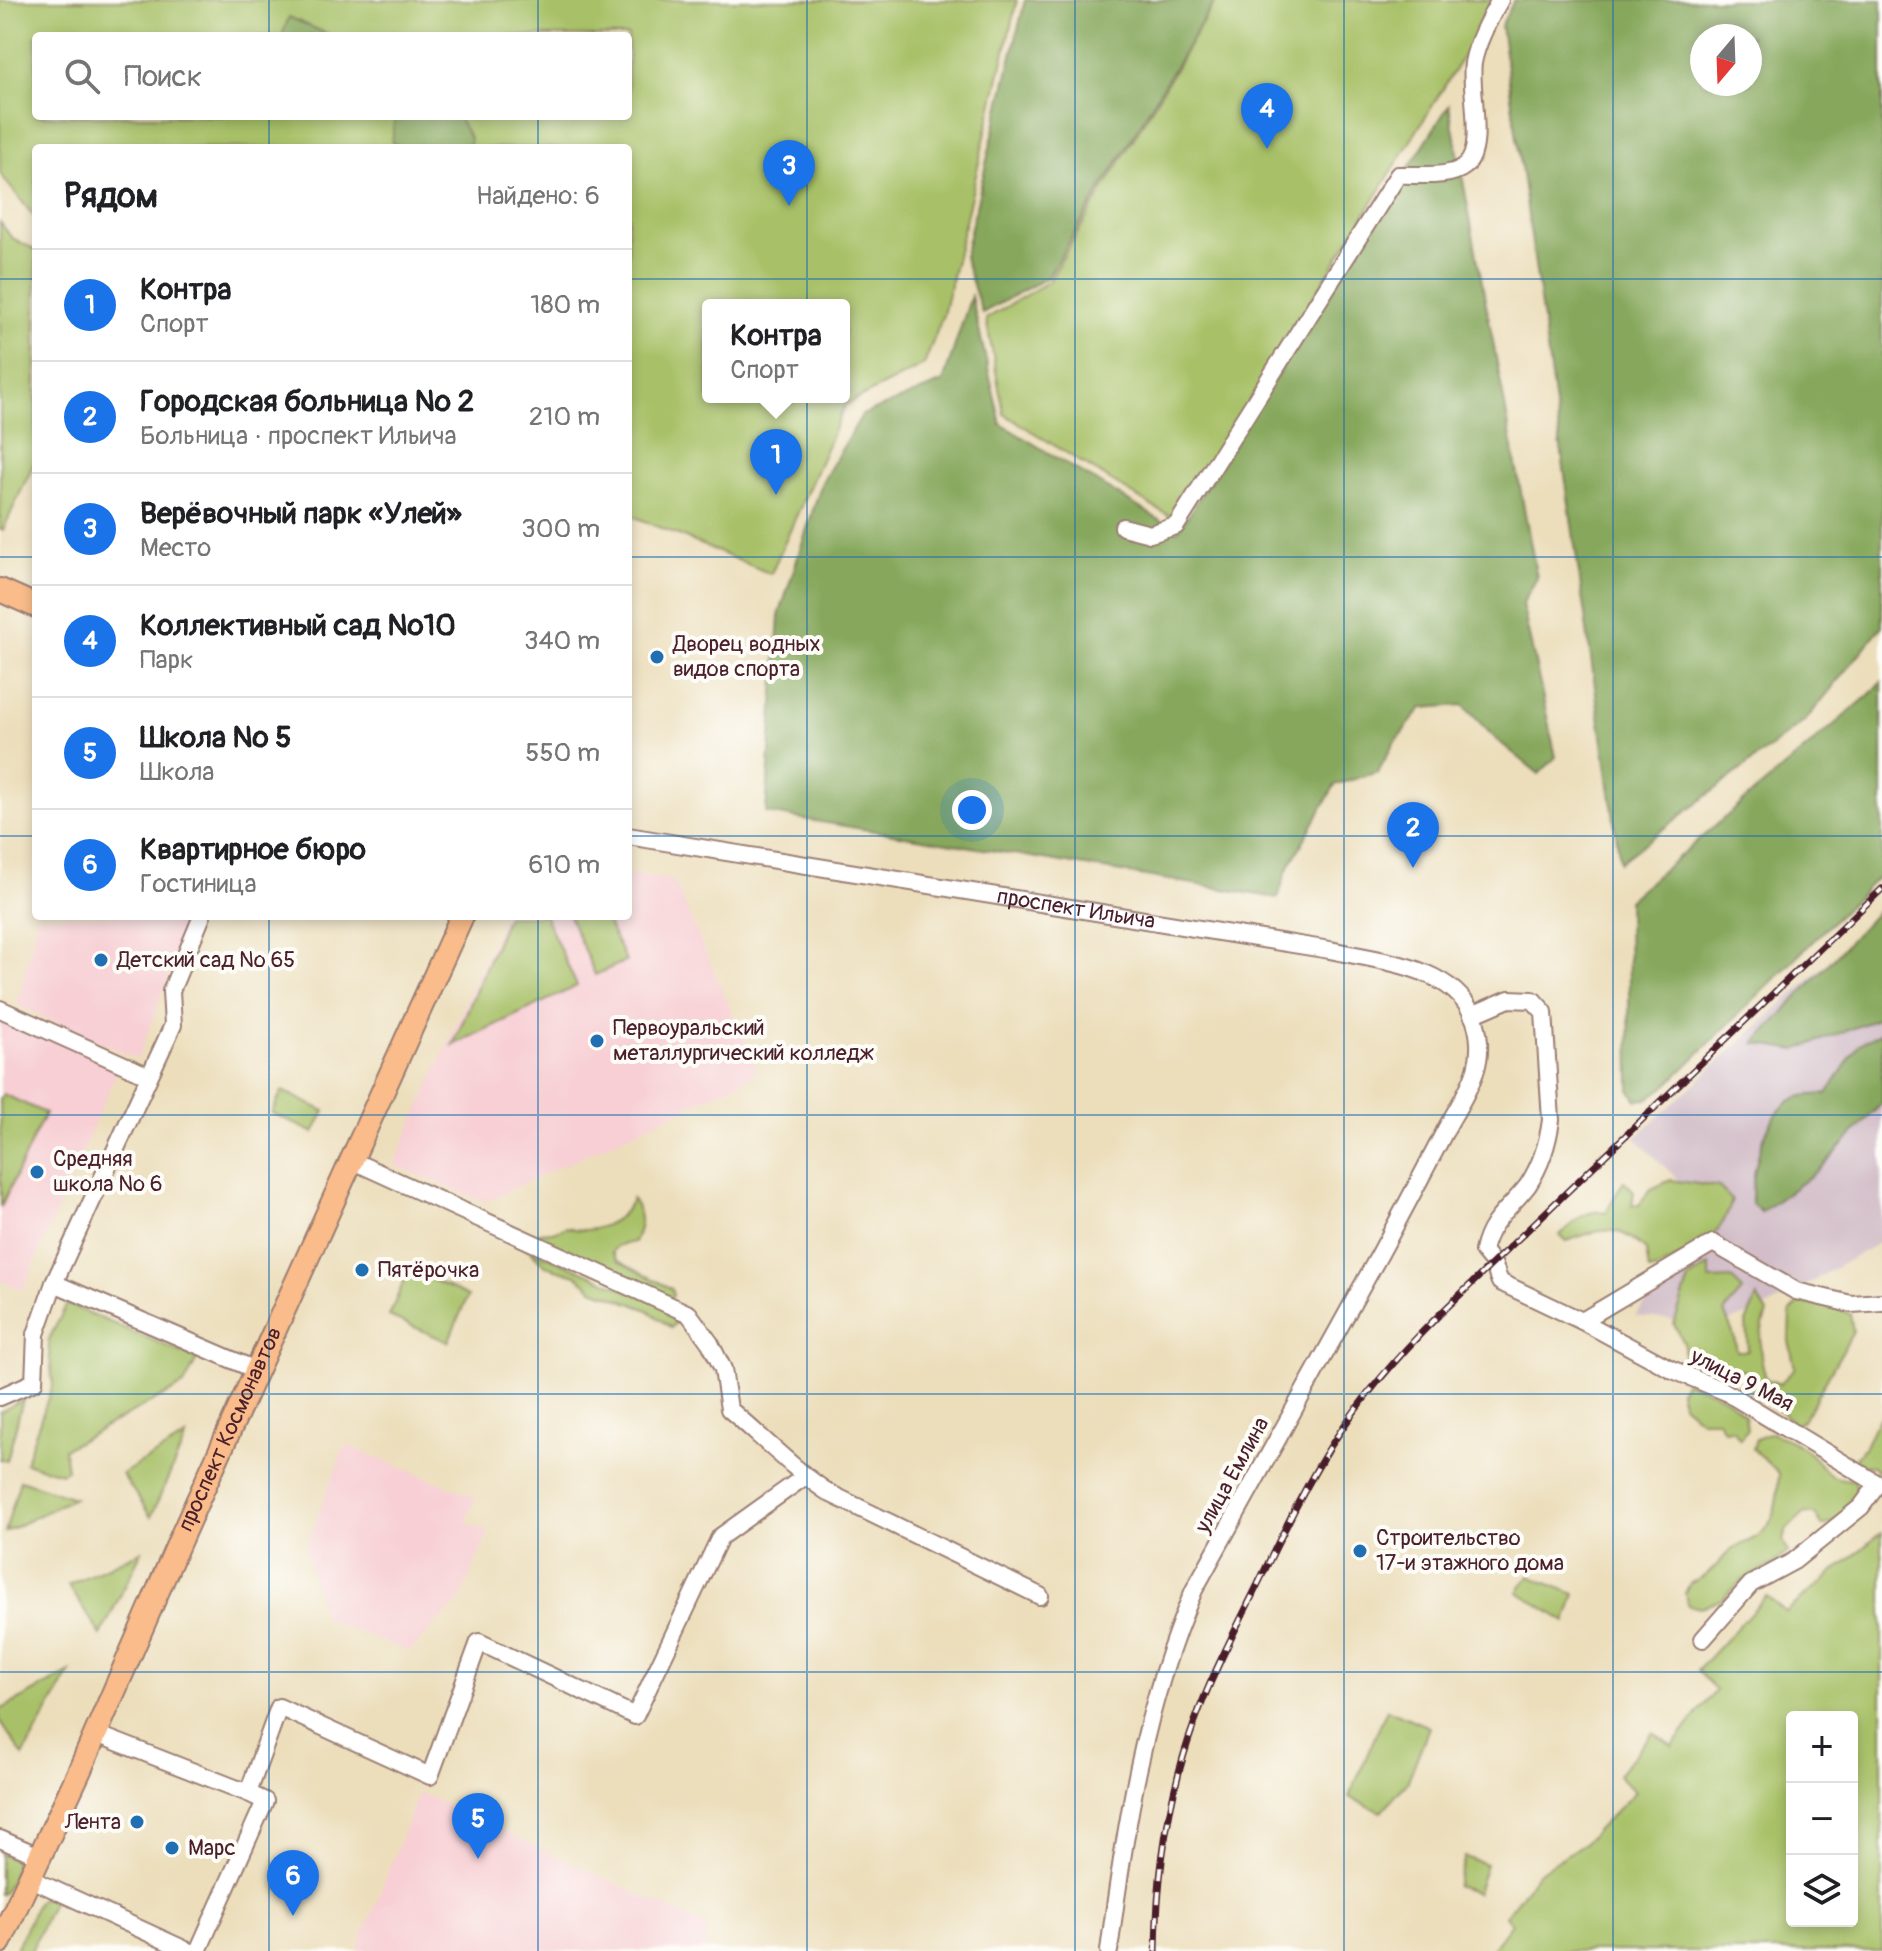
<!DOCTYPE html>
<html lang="ru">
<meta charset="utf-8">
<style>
body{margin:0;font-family:Pangolin,sans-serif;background:#f2f2f2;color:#202124}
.controls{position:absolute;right:24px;bottom:24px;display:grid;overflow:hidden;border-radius:8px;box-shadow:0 4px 12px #0003}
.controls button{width:72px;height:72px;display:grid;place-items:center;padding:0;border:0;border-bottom:2px solid #e0e0e0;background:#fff;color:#202124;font:40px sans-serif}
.compass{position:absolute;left:1690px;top:24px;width:72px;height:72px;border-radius:50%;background:#fff;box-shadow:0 4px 12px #0003;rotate:199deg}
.you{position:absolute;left:972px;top:810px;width:28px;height:28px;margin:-20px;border:6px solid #fff;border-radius:50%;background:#1a73e8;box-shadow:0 0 0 12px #1a73e833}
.badge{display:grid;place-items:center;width:52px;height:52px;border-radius:50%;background:#1a73e8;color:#fff;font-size:26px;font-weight:700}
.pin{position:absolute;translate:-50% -66px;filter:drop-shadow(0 2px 4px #0008)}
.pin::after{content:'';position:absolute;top:42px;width:28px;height:24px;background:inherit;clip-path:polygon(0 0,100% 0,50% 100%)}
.popup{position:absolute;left:702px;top:299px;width:148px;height:104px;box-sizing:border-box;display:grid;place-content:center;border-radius:8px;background:#fff;filter:drop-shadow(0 2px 6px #0005);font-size:26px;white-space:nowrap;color:#757577}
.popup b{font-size:30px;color:#202124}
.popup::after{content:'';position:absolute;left:50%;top:100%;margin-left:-16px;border:16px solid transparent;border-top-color:#fff}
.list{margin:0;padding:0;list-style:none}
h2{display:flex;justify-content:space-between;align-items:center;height:104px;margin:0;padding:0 32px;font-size:34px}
h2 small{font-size:26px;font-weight:400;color:#757577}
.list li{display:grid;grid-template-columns:52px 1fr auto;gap:24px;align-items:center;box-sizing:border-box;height:112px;padding:0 32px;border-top:2px solid #e0e0e0}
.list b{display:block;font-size:30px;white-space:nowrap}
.list p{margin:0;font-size:26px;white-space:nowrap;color:#757577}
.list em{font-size:26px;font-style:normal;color:#757577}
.icon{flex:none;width:44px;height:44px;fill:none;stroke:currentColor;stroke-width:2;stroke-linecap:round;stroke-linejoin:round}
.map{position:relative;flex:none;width:1882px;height:1951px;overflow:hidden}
.search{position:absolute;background:#fff;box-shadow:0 4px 12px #0003;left:32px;top:32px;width:600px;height:88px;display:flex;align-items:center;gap:20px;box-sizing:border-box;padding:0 28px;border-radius:8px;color:#757577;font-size:30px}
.panel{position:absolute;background:#fff;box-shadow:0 4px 12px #0003;left:32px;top:144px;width:600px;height:776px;border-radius:8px}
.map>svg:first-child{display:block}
.built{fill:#f7cfd4}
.industrial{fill:#d2bdc8}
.green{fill:#a8c167;stroke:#797049;stroke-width:2;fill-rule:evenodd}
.forest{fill:#86a75c;stroke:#686344;stroke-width:2;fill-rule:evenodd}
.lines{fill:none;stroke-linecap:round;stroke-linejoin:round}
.minor-casing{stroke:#9b7e73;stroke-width:20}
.major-casing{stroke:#9b7e73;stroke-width:26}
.minor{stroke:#fff;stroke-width:16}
.major{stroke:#f9bc8a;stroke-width:22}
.rail-casing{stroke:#4a1f2b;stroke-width:7}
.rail{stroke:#fdfcf7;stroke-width:4;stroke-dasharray:12;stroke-linecap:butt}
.grid{fill:none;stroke:#1f6fb2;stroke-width:2;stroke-opacity:0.55}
.poi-dot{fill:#1f6fb2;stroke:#fdfcf7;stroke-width:3}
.labels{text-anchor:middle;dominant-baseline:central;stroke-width:8;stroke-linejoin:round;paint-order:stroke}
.poi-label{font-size:22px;fill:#4a1f2b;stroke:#fdfcf7;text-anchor:start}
.street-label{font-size:22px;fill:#4a1f2b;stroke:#fdfcf7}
</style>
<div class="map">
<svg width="1882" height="1951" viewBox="0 0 1882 1951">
<rect width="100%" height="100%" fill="#fdfcf7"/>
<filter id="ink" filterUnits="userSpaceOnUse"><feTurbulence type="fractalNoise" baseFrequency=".0125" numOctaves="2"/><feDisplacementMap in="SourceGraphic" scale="16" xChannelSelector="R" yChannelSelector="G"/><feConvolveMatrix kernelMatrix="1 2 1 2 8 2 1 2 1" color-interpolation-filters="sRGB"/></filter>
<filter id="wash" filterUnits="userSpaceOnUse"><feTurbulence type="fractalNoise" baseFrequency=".006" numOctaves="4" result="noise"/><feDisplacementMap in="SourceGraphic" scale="32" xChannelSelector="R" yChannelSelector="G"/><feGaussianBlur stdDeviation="1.8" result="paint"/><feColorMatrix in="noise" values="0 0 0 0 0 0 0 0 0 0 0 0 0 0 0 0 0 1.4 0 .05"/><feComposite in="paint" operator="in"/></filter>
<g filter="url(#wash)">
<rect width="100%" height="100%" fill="#ecdebb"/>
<g class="built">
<path d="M628 873 674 881 755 1064 754 1074 741 1082 485 1202 394 1165 504 916H628Z"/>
<path d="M38 916H191L138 1059 17 1005Z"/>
<path d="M0 1012 120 1064 23 1290 0 1280Z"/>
<path d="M345 1445 476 1497 466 1522 489 1532 459 1602 409 1652 324 1619 305 1549Z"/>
<path d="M419 1792 706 1926V1951H357Z"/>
</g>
<path class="industrial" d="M1882 913V1241L1770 1306 1720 1325 1635 1316 1719 1219 1635 1138Z"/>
<g class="green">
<path d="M0 0H1017L943 315 924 365 845 405 771 574 628 514V148H36V219L0 174ZM36 36H628V116H36ZM708 305H844V397H708Z"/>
<path d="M1216 0H1498L1176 519 1153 507 1004 414 986 319 1049 281Z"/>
<path d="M0 222 12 238 36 250V459L3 530H0Z"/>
<path d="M507 916H545L577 986 453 1045Z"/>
<path d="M569 916H604L626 961 595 975Z"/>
<path d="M282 1091 325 1111 314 1133 272 1113Z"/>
<path d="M3 1094 45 1113 1 1207 0 1100Z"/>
<path d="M1671 1180 1719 1187 1732 1200C1721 1242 1693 1249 1658 1269L1649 1271 1646 1250C1617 1223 1603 1228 1567 1241L1560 1235C1574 1221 1586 1209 1606 1212L1624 1181 1634 1191 1632 1205H1639L1651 1189Z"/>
<path d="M632 1199C643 1216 642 1224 634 1242L617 1246 612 1252 618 1261 672 1289 673 1296 669 1299 539 1238 540 1233 552 1232 567 1227C591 1236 622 1223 632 1199Z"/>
<path d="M527 1248 671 1308 677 1320 671 1328 648 1310 593 1289 576 1275 546 1266Z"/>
<path d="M1710 1265V1280L1732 1279 1743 1290 1724 1312 1733 1333 1737 1351H1748L1746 1322 1757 1297 1767 1313C1757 1340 1759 1352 1766 1379L1780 1384 1795 1368 1789 1341 1790 1312 1800 1303 1832 1307 1850 1314 1853 1332 1803 1421 1794 1425C1775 1398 1751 1408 1743 1370 1721 1374 1704 1369 1684 1360V1343L1674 1324 1689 1279Z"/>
<path d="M409 1269 468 1296 448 1342 389 1316Z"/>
<path d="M67 1304 197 1359 184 1385 64 1449 67 1470 61 1473 25 1463 53 1384 48 1341Z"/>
<path d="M1686 1381 1724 1397 1745 1415 1747 1429 1740 1439 1733 1429 1724 1430 1718 1420H1701L1682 1404 1680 1390Z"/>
<path d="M23 1399 7 1461 0 1459V1412Z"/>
<path d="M1882 1416V1476L1873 1466 1857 1465 1855 1457C1870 1447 1869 1428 1882 1416Z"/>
<path d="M1771 1433C1781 1437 1793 1441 1802 1447 1827 1464 1818 1479 1855 1480L1858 1494C1850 1510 1839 1523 1822 1526L1815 1514 1804 1513 1787 1529 1783 1540 1788 1552 1772 1565 1742 1581 1722 1599 1701 1608 1688 1605 1685 1593 1690 1583C1709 1577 1715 1566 1729 1552 1736 1545 1748 1543 1756 1537 1778 1524 1777 1497 1779 1474L1753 1449 1756 1439Z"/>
<path d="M186 1437 151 1517 122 1474Z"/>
<path d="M20 1480 74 1498 5 1532Z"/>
<path d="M1882 1532V1951H1490L1511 1923 1505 1916 1538 1873 1584 1843 1635 1792 1618 1775 1653 1732 1672 1746 1716 1690 1697 1671 1766 1596 1786 1612ZM1792 1717H1852V1921H1792Z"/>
<path d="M142 1551 101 1635 68 1585Z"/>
<path d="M1529 1576 1575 1594 1566 1622 1518 1592Z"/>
<path d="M70 1672 23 1756 0 1721V1710Z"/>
<path d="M1387 1709 1429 1727 1407 1783 1381 1812 1349 1797Z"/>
<path d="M0 1853 14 1860C16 1873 10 1882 3 1893L0 1894Z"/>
<path d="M1465 1857 1486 1864 1477 1893 1456 1886Z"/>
<path d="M42 1897 53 1900 31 1951H15L37 1903Z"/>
</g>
<g class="forest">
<path d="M1025 0H1215L1048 277 982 313 964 257Z"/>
<path d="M1514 0H1882V626L1806 720 1620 862 1501 26ZM1750 36V84H1702V36Z"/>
<path d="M289 17 332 36H282Z"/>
<path d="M1449 105 1537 578 1522 604 1556 757 1539 774 1496 739 1463 705 1422 708 1394 743 1378 772 1335 785 1286 872 1278 898 766 813 779 616 822 482 862 415 943 382 971 296 1001 424 1178 531Z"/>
<path d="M395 116H457L470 138V148H408L392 143Z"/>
<path d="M1882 682V873L1668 1084 1647 1099 1637 1100 1630 1090 1628 900 1869 695Z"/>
<path d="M1882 906V1017L1796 1050 1755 1043Z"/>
<path d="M1882 1032V1103L1819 1170 1761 1212 1752 1204C1751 1173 1764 1112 1796 1098 1804 1094 1818 1095 1827 1094L1859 1044Z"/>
</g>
</g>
<g filter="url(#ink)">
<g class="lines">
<g class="minor-casing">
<g id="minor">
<path d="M1123 527 1150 534 1176 526 1398 175C1417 174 1449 179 1465 166 1486 150 1469 88 1473 63 1477 41 1489 19 1500 0"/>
<path id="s1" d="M628 836 1330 950C1377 961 1451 965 1473 1016 1480 1032 1481 1053 1476 1069 1470 1090 1456 1110 1446 1129 1425 1170 1403 1211 1381 1252 1318 1364 1257 1478 1194 1590 1144 1706 1125 1827 1109 1951"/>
<path d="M0 1009 149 1076"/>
<path d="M1472 1015 1509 999 1533 1000 1544 1012 1551 1120C1548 1143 1541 1165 1528 1185 1510 1209 1490 1219 1483 1251L1493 1263 1500 1282 1582 1321 1671 1369 1724 1391 1878 1484 1861 1507 1830 1532 1794 1561 1751 1584 1703 1639"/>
<path d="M353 1161 689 1314 710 1343 723 1369 729 1409C762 1437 793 1469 829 1493L1040 1596"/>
<path d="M54 1283 258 1371"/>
<path d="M1582 1321 1713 1243 1796 1291 1851 1304 1882 1302"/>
<path d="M0 1397 34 1382 36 1334 54 1283 173 1025 171 991 202 916"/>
<path d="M94 1733 248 1793 279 1707 430 1776 479 1642 635 1716 720 1537 804 1477"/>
<path d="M0 1839 39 1856"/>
<path d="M29 1878 188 1951"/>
<path d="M198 1951 265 1801 248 1793"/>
</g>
</g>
<g class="major-casing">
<g id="major">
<path d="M0 590 36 606"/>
<path id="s2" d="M0 1942 79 1772 183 1533 462 916"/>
</g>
</g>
<use href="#minor" class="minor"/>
<use href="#major" class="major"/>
<g class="rail-casing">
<path id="rail" d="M1156 1951C1157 1875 1168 1796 1194 1724 1211 1676 1235 1631 1257 1586 1281 1537 1304 1487 1334 1441 1364 1394 1400 1354 1439 1315L1882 889"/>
</g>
<use href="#rail" class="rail"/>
</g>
</g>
<path class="grid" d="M269 0V36M538 0V36M807 0V1951M1075 0V1951M1344 0V1951M1613 0V1951M269 116V148M538 116V148M0 279H36M628 279H1882M0 557H36M628 557H1882M0 836H36M628 836H1882M269 916V1951M538 916V1951M0 1115H1882M0 1394H1882M0 1672H1882"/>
<g class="poi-dot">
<circle cx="657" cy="657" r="8"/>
<circle cx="101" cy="960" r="8"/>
<circle cx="597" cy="1041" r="8"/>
<circle cx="37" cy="1172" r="8"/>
<circle cx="362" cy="1270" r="8"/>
<circle cx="1360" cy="1551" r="8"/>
<circle cx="137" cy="1822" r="8"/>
<circle cx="172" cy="1848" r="8"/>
</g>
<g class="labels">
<g class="poi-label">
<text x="673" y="644">Дворец водных<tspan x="673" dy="25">видов спорта</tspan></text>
<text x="117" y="960">Детский сад № 65</text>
<text x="613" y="1028">Первоуральский<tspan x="613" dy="25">металлургический колледж</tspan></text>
<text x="53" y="1159">Средняя<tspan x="53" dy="25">школа № 6</tspan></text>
<text x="378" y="1270">Пятёрочка</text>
<text x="1376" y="1538">Строительство<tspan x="1376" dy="25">17-и этажного дома</tspan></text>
<text x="121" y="1822" text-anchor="end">Лента</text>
<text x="188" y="1848">Марс</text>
</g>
<g class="street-label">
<text stroke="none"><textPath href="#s1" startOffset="454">проспект Ильича</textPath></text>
<text transform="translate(1742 1380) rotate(27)">улица 9 Мая</text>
<text stroke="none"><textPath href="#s2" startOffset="562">проспект Космонавтов</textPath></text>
<text transform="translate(1232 1475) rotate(-61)">улица Емлина</text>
</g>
</g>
</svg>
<div class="controls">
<button>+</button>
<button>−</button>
<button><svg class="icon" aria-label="layers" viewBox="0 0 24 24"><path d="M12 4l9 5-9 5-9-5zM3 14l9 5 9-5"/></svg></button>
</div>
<svg class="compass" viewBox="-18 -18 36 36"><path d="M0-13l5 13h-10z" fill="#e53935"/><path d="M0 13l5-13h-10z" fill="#757577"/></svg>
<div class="you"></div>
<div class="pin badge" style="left:776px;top:495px">1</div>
<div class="popup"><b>Контра</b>Спорт</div>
<div class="pin badge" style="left:1413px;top:868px">2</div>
<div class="pin badge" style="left:789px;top:206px">3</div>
<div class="pin badge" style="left:1267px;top:149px">4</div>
<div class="pin badge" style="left:478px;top:1859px">5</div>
<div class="pin badge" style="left:293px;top:1916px">6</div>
<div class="search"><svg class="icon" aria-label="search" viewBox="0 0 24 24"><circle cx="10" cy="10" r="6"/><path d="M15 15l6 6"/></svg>Поиск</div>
<section class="panel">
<h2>Рядом<small>Найдено: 6</small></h2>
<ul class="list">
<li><span class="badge">1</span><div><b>Контра</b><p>Спорт</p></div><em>180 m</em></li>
<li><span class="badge">2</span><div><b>Городская больница № 2</b><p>Больница · проспект Ильича</p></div><em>210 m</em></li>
<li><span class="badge">3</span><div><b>Верёвочный парк «Улей»</b><p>Место</p></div><em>300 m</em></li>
<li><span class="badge">4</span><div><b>Коллективный сад №10</b><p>Парк</p></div><em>340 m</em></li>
<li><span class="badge">5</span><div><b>Школа № 5</b><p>Школа</p></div><em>550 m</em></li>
<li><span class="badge">6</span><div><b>Квартирное бюро</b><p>Гостиница</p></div><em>610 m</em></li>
</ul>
</section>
</div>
